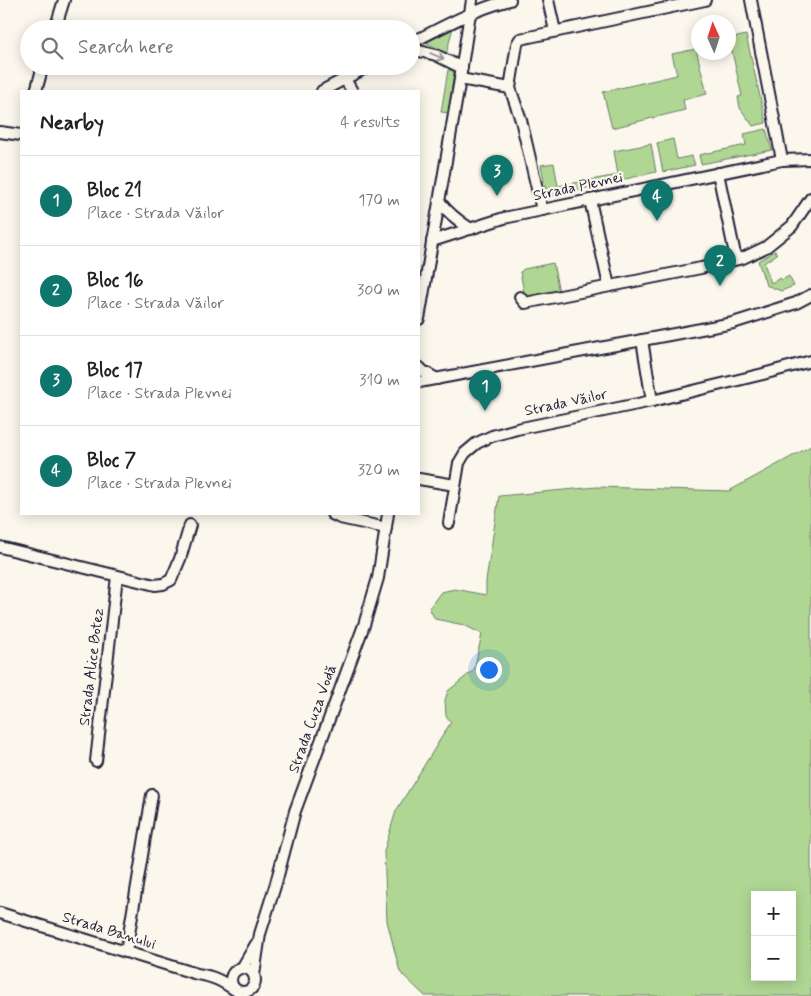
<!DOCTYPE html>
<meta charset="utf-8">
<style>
body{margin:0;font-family:Mynerve,sans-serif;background:#f2f2f2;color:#202124}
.controls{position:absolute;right:15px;bottom:15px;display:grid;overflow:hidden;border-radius:0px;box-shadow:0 2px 12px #0003}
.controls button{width:45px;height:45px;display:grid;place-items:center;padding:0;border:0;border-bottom:1px solid #e0e0e0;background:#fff;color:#202124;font:25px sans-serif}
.compass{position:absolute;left:691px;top:15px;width:45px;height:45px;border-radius:50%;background:#fff;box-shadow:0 2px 12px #0003;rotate:357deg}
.you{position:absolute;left:488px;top:669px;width:18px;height:18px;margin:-12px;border:4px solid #fff;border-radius:50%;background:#1a73e8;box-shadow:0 0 0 8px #1a73e833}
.badge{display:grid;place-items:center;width:32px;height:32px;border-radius:50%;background:#0f766e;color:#fff;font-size:16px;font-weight:700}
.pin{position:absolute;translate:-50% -41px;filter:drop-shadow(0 1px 2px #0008)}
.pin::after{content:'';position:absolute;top:26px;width:18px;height:15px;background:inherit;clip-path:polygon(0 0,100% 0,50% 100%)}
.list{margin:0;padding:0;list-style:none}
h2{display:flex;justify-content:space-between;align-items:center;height:65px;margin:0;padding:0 20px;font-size:21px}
h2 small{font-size:16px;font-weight:400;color:#757577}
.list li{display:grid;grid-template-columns:32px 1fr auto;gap:15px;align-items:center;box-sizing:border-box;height:90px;padding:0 20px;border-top:1px solid #e0e0e0}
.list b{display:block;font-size:19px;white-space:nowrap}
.list p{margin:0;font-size:16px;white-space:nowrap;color:#757577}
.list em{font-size:16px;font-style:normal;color:#757577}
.icon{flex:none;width:28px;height:28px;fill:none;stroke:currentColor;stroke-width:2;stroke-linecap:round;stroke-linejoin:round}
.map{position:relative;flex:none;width:811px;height:996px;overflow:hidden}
.search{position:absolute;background:#fff;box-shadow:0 2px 12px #0003;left:20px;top:20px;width:400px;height:55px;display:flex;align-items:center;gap:12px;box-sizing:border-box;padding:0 18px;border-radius:28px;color:#757577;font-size:19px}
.panel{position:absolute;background:#fff;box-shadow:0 2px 12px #0003;left:20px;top:90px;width:400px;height:425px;border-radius:0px}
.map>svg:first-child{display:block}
.green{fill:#afd793;stroke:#687c67;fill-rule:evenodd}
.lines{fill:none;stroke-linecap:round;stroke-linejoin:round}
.minor-casing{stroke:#22223b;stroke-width:14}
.minor{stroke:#fbf7ec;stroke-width:10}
.oneway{stroke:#99979c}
.labels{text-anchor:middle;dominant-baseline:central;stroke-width:4.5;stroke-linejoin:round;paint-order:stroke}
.street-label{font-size:15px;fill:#22223b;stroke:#fbf7ec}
</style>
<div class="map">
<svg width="811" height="996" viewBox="0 0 811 996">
<rect width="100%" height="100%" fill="#fbf7ec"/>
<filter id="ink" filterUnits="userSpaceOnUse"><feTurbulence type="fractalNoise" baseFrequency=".02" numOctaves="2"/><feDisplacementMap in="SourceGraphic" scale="10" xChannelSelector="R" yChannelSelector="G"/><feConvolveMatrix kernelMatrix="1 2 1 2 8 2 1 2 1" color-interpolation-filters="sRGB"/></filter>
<g filter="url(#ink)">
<g class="green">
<path d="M453 27 446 55 441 50 427 43 426 41 427 39Z"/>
<path d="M746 35 766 123 753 126 740 108 738 97 742 96 731 47H729V39Z"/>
<path d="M696 49 707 94 683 100 685 110 612 128 603 92 677 75 672 54Z"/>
<path d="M448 70H453L454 74 448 113 441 112Z"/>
<path d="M766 129 772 150 701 164 699 155 746 145 744 134Z"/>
<path d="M673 139 677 159 692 156 695 165 663 172 657 143Z"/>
<path d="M651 144 656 172 547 197 541 165 554 163 558 186 618 175 614 151Z"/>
<path d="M775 251 777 254 764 263 771 283 780 278 782 280 789 276 794 286 781 291 766 285 758 261Z"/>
<path d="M553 263 559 292 529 299 525 297 520 272 524 269Z"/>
<path d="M811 446V996H425L400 972 387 921 384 851 396 811 451 722 446 716 445 700 448 691 474 670 482 634 464 625 435 619 429 608 441 592 455 589 486 595V581L499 496 597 487 729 491ZM755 895H792V977H755Z"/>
</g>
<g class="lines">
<g class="minor-casing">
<g id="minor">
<path d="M548 0 555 31"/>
<path d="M751 0 782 160"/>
<path d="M55 29 64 0"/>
<path d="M411 43C444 26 473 10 510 0"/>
<path d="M411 49 436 55 462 68"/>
<path d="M345 79 352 91"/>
<path d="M460 79 510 88"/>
<path d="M36 91 43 66"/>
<path d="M322 91 369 66"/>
<path d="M0 132 21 135"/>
<path d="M718 173 736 259"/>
<path d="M590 200 609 286"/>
<path d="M439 201C448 213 458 221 471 229"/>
<path d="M542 210 521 120 510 88 517 44 520 39 705 0"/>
<path d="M432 241 504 218 782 160 811 159"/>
<path d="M520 297 525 303 701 268 743 258 766 247 792 226 811 198"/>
<path d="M419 319 460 79 472 0"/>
<path d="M642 340 652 401"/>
<path d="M419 367 423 371 437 379"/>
<path d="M419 382 733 323 796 303 811 295"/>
<path d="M419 479 455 485"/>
<path d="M332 514 340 518 386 528"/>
<path d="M449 523 459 463 465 453 477 443 492 436 517 429 652 401 763 374 811 361"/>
<path d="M0 547 155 585 163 584 171 580 180 559 190 525"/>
<path d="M96 761 117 576"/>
<path d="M0 913 197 974C213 976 222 981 235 990"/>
<path d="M126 952 152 795"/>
<circle cx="243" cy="980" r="12"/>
<path d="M242 968 256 944"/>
<path d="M254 975 260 934 276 883 295 811 364 625 378 578 388 514"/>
</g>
</g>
<use href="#minor" class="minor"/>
</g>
<defs><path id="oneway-shaft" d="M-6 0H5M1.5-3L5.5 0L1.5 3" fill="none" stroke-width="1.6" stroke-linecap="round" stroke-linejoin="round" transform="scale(1.25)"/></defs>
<use class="oneway" href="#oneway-shaft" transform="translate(437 56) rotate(23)"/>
</g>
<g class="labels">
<g class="street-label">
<text transform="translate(578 187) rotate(-12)">Strada Plevnei</text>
<text transform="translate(566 403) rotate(-12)">Strada Văilor</text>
<text transform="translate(92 667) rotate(-83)">Strada Alice Botez</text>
<text transform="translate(313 719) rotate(-70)">Strada Cuza Vodă</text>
<text transform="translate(109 931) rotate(17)">Strada Banului</text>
</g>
</g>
</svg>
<div class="controls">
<button>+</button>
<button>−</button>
</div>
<svg class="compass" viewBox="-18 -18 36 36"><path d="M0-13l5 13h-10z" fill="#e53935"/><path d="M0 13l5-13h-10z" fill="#757577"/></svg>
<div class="you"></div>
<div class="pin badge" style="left:485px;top:411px">1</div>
<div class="pin badge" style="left:720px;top:286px">2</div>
<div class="pin badge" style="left:497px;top:196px">3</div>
<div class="pin badge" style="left:657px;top:221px">4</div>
<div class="search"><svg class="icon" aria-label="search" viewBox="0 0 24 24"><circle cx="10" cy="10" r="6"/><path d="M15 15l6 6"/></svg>Search here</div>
<section class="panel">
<h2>Nearby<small>4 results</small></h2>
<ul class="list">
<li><span class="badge">1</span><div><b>Bloc 21</b><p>Place · Strada Văilor</p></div><em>170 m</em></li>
<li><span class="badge">2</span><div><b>Bloc 16</b><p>Place · Strada Văilor</p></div><em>300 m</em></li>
<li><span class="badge">3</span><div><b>Bloc 17</b><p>Place · Strada Plevnei</p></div><em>310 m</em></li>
<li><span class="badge">4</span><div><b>Bloc 7</b><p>Place · Strada Plevnei</p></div><em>320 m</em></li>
</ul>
</section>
</div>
